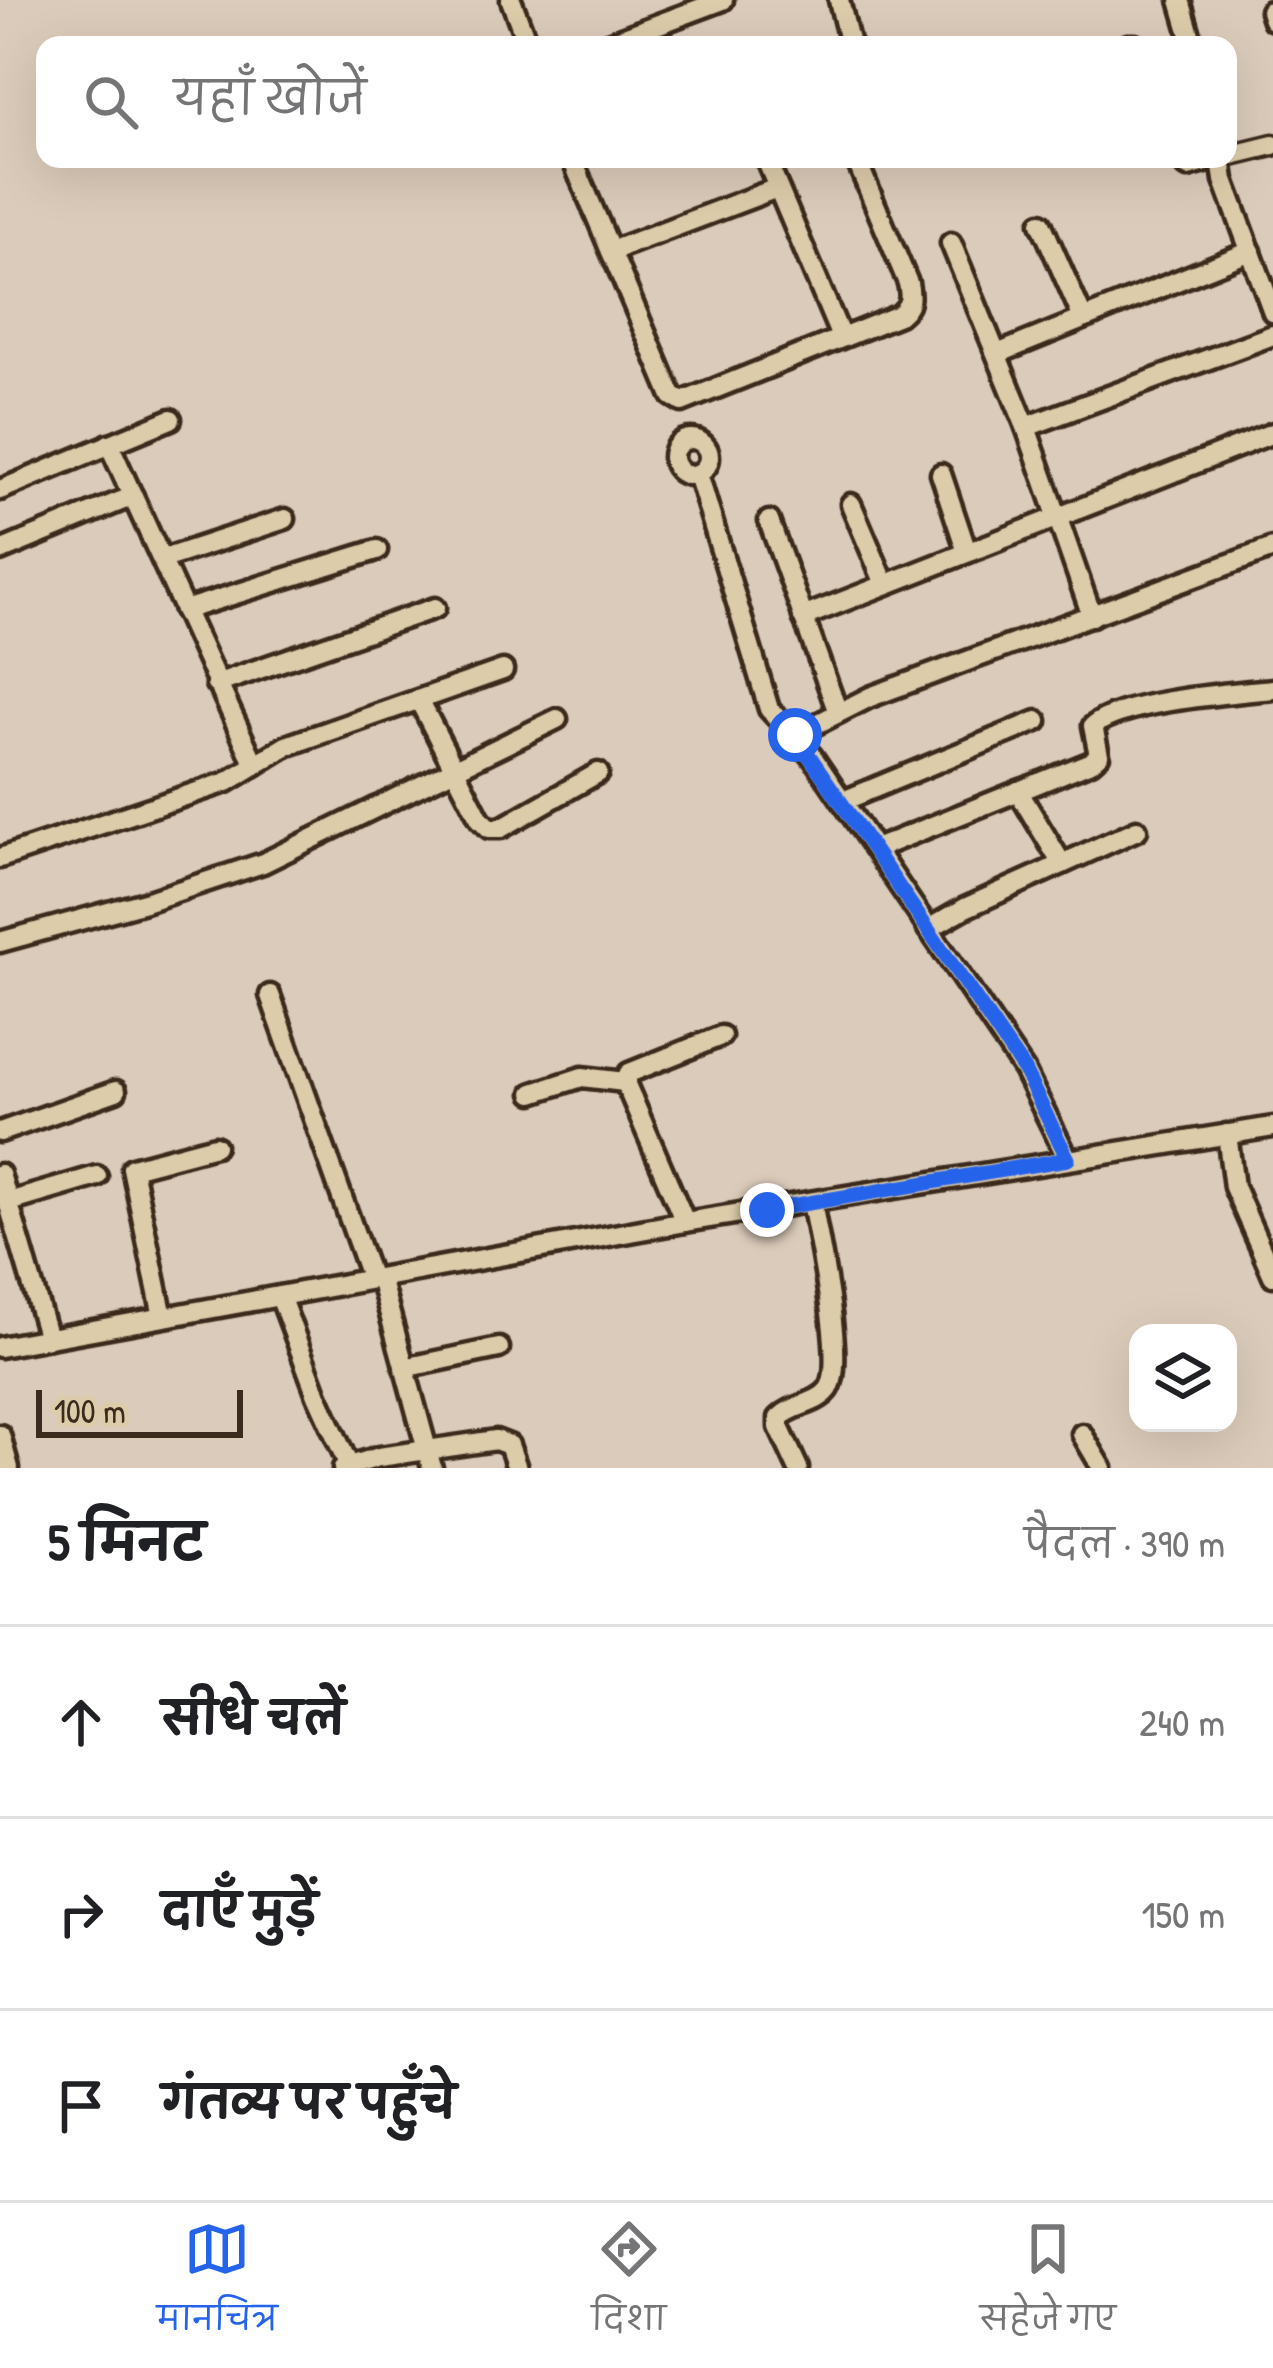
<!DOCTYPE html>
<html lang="hi">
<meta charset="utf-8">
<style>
body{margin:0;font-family:"Patrick Hand","Playpen Sans Deva",sans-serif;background:#f6f6f6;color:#202124}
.controls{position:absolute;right:36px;bottom:36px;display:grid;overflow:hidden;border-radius:24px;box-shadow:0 12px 48px #0002}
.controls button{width:108px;height:108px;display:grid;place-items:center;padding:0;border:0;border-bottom:3px solid #e0e0e0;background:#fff;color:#202124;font:60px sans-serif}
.scale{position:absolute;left:36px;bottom:30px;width:207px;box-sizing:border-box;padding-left:12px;border:6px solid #3b2a1e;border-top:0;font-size:33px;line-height:42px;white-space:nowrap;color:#3b2a1e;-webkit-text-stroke:9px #dca;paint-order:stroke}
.stop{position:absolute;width:36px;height:36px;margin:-27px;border:9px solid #2563eb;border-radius:50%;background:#fff}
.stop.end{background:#2563eb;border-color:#fff;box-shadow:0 3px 12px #0008}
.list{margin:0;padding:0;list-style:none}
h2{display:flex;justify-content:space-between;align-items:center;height:156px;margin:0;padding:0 48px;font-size:51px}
h2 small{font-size:39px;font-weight:400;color:#757577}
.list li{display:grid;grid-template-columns:78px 1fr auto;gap:36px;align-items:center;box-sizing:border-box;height:192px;padding:0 48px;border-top:3px solid #e0e0e0}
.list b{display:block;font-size:45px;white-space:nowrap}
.list em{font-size:39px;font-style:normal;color:#757577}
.icon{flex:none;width:66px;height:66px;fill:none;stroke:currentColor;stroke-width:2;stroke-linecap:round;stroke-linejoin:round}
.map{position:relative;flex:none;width:1273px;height:1468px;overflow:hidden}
.search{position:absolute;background:#fff;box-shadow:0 12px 48px #0002;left:36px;right:36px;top:36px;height:132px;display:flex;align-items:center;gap:30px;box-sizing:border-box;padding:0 42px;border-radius:24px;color:#757577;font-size:45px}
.sheet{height:732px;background:#fff}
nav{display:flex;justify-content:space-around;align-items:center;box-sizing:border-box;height:168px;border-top:3px solid #e0e0e0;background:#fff;font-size:33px;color:#757577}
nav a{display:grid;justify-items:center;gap:6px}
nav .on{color:#2563eb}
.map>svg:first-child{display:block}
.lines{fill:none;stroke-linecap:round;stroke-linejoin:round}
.minor-casing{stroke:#3b2a1e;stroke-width:27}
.minor{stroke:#dca;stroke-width:18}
.route{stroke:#2563eb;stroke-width:15}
</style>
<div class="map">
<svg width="1273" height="1468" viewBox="0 0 1273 1468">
<rect width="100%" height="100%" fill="#dbcbba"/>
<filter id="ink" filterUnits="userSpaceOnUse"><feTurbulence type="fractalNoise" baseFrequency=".00833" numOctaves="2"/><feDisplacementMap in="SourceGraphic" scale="24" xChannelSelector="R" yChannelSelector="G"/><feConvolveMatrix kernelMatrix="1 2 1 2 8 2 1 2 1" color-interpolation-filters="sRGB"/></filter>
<g filter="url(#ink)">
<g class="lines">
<g class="minor-casing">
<g id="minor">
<path d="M511 0 528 45"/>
<path d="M839 0 850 45"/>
<path d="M1180 0 1193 45"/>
<path d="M1270 11 1273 20"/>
<path d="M603 45 723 0"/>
<path d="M1128 45H1135"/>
<path d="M1228 156 1273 145"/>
<path d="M572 159 672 396 682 402 899 315C911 305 911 298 908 283L856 159"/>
<path d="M766 159 841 337"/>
<path d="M1177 159 1188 167 1216 159"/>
<path d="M1221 159 1224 180 1273 312"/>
<path d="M1041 223 1083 318"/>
<path d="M951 243 1026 427 1092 616"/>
<path d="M611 251 777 188"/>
<path d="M997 354 1251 251"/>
<path d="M1026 427 1273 335"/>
<circle cx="691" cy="457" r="18"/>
<path d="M109 444 255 765"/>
<path d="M698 474 769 709 812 756 1024 1070 1068 1159"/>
<path d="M941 474 967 552"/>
<path d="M0 490 171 419"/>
<path d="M851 504 885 584"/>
<path d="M769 521 837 710"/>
<path d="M0 551 133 496"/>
<path d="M163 559 285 519"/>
<path d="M184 610 377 550"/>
<path d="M803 617 1273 433"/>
<path d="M216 684 435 608"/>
<path d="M419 700 480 819 489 828H501L598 773"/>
<path d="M795 735 870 697 1273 548"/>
<path d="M1018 791 1062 864"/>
<path d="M843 801 1037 721"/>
<path d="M875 849 1091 762 1099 755 1093 726C1124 701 1231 693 1273 689"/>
<path d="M0 858 227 782 286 746 503 670"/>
<path d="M928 929 965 908 1137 830"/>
<path d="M0 942 145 902 263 863 557 719"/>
<path d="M270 995 371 1279"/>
<path d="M533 1093 582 1077 625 1082"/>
<path d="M0 1132 116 1091"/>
<path d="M1227 1134 1234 1187 1273 1276"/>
<path d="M0 1174 48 1338"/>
<path d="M9 1202 97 1176"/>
<path d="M685 1222 625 1082 629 1073 721 1036"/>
<path d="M380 1278 432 1468"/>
<path d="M280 1296 317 1395 350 1468"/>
<path d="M163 1317 132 1168 215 1146"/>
<path d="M0 1347 685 1222 1273 1127"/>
<path d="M404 1368 499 1348"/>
<path d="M1082 1434 1102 1468"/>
<path d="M0 1435 9 1468"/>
<path d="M343 1468 379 1457 496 1440 509 1445 517 1468"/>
<path d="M798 1468 779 1427V1418C793 1404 816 1405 828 1390 847 1366 818 1238 812 1202"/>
</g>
</g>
<use href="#minor" class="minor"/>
</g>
</g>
<g class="lines" filter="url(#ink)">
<path class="route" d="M767 1210 1068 1159 1024 1070 795 735"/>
</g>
</svg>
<div class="controls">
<button><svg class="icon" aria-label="layers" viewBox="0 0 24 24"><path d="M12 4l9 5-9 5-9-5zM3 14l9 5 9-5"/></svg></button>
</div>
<div class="scale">100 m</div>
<div class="stop" style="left:795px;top:735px"></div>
<div class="stop end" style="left:767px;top:1210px"></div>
<div class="search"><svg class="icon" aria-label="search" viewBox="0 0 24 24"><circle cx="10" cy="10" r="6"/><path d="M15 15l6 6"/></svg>यहाँ खोजें</div>
</div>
<section class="sheet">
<h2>5 मिनट<small>पैदल · 390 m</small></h2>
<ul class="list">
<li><svg class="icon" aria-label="ahead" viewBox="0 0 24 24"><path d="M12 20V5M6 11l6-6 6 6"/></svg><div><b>सीधे चलें</b></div><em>240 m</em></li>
<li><svg class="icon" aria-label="right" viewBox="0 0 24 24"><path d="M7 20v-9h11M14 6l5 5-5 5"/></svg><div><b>दाएँ मुड़ें</b></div><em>150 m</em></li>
<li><svg class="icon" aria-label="arrive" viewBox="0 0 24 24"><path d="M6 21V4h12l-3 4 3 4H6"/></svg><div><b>गंतव्य पर पहुँचे</b></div></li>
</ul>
</section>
<nav>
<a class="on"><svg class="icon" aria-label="map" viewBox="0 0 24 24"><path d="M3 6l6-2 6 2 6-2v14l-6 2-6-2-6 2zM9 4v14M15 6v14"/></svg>मानचित्र</a>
<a><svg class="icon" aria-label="directions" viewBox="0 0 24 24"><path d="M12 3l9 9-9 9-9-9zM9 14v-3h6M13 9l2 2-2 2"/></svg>दिशा</a>
<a><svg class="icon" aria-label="saved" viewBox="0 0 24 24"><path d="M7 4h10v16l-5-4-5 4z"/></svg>सहेजे गए</a>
</nav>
